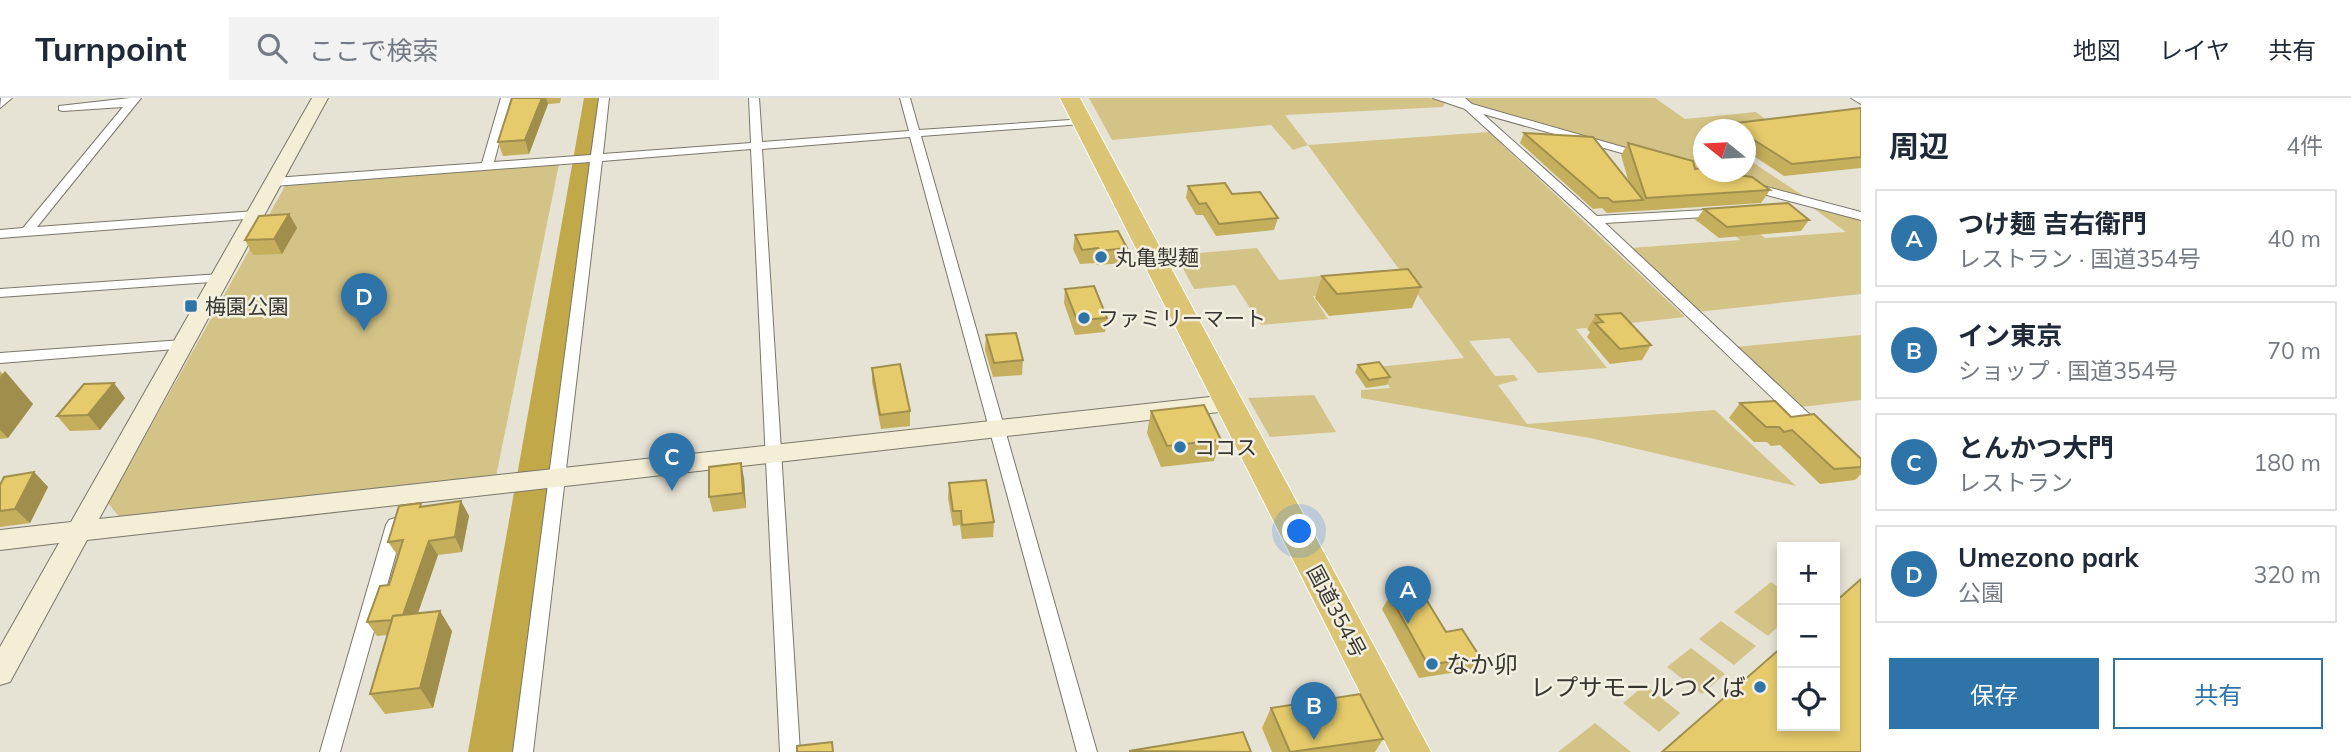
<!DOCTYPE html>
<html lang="ja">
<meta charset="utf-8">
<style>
body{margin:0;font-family:Mulish,"Noto Sans JP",sans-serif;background:#f2f2f3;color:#1f2937}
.controls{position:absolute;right:21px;bottom:21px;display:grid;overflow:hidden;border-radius:0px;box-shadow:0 4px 10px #0003}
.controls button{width:63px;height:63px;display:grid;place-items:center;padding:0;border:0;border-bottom:2px solid #e0e1e3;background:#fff;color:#1f2937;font:35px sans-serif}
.compass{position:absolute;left:1693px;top:21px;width:63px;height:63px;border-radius:50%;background:#fff;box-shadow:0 4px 10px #0003;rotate:288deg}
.you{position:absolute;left:1300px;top:434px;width:24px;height:24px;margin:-18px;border:5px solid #fff;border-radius:50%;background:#1a73e8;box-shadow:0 0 0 10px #1a73e833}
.badge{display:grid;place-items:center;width:46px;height:46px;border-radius:50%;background:#2e74a9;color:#fff;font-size:23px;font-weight:700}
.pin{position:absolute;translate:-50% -58px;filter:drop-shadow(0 2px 4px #0008)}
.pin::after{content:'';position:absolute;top:37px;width:24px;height:21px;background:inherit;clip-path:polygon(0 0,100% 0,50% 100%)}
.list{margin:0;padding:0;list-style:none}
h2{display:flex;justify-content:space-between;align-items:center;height:91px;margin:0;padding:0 28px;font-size:30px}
h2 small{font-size:23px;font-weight:400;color:#747a83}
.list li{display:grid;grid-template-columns:46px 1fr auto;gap:21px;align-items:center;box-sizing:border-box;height:98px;margin:0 14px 14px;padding:0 14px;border:2px solid #e0e1e3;border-radius:0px}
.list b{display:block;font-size:26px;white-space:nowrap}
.list p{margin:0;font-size:23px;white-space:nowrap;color:#747a83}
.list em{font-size:23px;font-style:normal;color:#747a83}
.actions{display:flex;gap:14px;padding:21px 28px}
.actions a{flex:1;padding:16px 0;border:2px solid #2e74a9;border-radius:0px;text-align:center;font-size:24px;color:#2e74a9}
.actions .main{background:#2e74a9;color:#fff}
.icon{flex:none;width:38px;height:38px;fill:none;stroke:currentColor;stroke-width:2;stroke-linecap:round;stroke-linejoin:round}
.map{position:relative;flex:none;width:1861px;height:654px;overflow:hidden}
header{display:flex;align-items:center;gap:42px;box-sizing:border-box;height:98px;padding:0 35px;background:#fff;border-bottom:2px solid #e0e1e3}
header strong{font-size:33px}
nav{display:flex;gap:38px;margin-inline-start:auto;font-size:24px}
.search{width:490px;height:63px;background:#f2f2f3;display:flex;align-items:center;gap:18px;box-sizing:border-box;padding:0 24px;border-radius:0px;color:#747a83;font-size:26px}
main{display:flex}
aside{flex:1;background:#fff}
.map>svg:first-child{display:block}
.green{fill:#d4c386}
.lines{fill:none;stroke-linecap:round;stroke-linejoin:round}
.river{fill:#c1a848;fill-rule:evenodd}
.street-casing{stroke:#7a776a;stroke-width:2}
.secondary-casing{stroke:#7a776a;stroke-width:2}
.highway-casing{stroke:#fff;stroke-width:2}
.street{fill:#fff;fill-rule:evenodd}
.secondary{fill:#f4eed6;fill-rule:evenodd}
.highway{fill:#dbc575;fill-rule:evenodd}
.wall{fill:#c5af5d}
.shaded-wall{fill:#a08e4c}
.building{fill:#e5cb6c;stroke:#a08e4c;stroke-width:2}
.poi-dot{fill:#2e74a9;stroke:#f3efe1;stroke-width:2.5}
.labels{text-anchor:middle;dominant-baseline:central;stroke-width:5;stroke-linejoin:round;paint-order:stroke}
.poi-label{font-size:21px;fill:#383631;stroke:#f3efe1;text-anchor:start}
.street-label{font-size:21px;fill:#383631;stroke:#f3efe1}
.near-poi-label{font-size:24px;fill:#383631;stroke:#f3efe1;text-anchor:start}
</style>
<header>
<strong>Turnpoint</strong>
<div class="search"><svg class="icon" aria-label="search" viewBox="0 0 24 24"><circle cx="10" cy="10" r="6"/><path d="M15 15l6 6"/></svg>ここで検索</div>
<nav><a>地図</a><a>レイヤ</a><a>共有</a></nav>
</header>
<main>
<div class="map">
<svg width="1861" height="654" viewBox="0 0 1861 654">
<rect width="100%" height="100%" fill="#e6e2d4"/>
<g class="green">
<path d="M1089 0H1430L1445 4 1443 9 1285 17 1308 47 1489 34 1685 219 1576 231 1607 270 1538 275 1509 240 1469 243 1495 278 1514 277 1518 282 1498 287 1527 326 1715 312 1796 388 1590 340 1361 300V292L1390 290 1377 269 1464 260 1308 47 1293 52 1271 27 1112 42Z"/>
<path d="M1465 0H1655L1685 21 1756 14 1766 22 1741 32H1703V72L1473 7Z"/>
<path d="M1746 60 1808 101 1710 74H1745Z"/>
<path d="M559 66 496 379 121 421 108 405 285 88Z"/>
<path d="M1813 110 1861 121V196L1697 214 1630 150 1740 142 1717 122 1698 124 1694 121 1736 117 1765 140 1846 134Z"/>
<path d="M1257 150 1279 182 1382 172 1394 190 1313 198 1328 221 1261 227 1235 187 1194 191 1176 157Z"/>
<path d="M1861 237V302L1801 309 1735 249Z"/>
<path d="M1314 297 1336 334 1270 339 1248 300Z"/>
<path d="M1771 484 1782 492V525L1768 538 1734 514Z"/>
<path d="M1721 523 1756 548 1734 567 1699 541Z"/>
<path d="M1691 550 1725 576 1702 596 1667 569Z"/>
<path d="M1645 587 1680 615 1659 634 1623 605Z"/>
<path d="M1595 625 1631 654H1558Z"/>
</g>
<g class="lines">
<path class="river" d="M584 0H608L516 654H468Z"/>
<g class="street-casing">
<g id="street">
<path d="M12 0 0 10 1 0Z"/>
<path d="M130 0H141L37 129 255 113 261 117 259 120 0 140V132L23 130 123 9 63 13 59 12V8Z"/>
<path d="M501 0H511L494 64 591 57 599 0H609L603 56 751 45 749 0H759L762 44 909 33 900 0H910L919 32 1086 21 1088 23 1082 26 921 38 1097 654H1077L910 39 762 51 800 654H780L751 51 602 63 533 654H513L590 64 274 88 268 84 274 80 482 65Z"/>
<path d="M1433 0H1465L1472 6 1647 56 1649 58 1643 61 1483 16 1597 118 1725 111V117L1721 118 1605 125 1822 328 1824 332 1822 336H1810L1590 125 1465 11Z"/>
<path d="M1851 0H1861V6Z"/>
<path d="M1748 84 1861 114V122L1744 91V85Z"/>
<path d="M220 176 227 180 225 183 0 199V191Z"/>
<path d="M183 242 190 247 188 250 0 265V255Z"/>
<path d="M395 420 401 422 404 427 340 654H320L386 427 389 422Z"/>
</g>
</g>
<g class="secondary-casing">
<path id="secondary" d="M312 0H328L99 421 1228 297 1236 300 1239 305 1236 310 1228 313 87 442 10 584 0 587V549L59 445 0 452V432L71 424Z"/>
</g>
<g class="highway-casing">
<path id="highway" d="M1060 0H1080L1431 654H1390Z"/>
</g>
<use href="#street" class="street"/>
<use href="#secondary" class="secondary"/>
<use href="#highway" class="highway"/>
</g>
<g class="wall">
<path d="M512 0H561L560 5 548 6 529 56 503 58 498 44Z"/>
<path d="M1861 10V70L1784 78 1746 53V32H1724L1728 26Z"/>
<path d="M1524 35 1629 85 1621 57 1628 45 1695 71 1770 92 1761 105 1607 115 1602 110 1593 111 1520 45Z"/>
<path d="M1188 88 1232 96 1278 120 1274 132 1216 138 1203 117H1196L1186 100Z"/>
<path d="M1704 111 1809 122 1801 133 1719 140 1696 122Z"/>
<path d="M289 116 297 130 282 156 253 157 245 142Z"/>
<path d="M1075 137 1127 150 1124 165 1097 167 1096 165 1080 166 1073 151Z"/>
<path d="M1322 178 1421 189 1412 210 1329 218 1315 200Z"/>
<path d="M1065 191 1107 220 1105 234 1075 237 1064 205Z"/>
<path d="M1596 217 1651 247 1642 262 1610 266 1587 239 1590 234 1587 231Z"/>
<path d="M986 237 1023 262 1022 277 993 279 985 252Z"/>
<path d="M1358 267 1390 279 1387 287 1366 290 1355 274Z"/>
<path d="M872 270 910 313V328L881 331 872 284Z"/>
<path d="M0 273 33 306 8 340 0 341Z"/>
<path d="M125 300 100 332 70 333 57 318Z"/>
<path d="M1740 305 1791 319 1861 361V376L1855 382 1820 386 1780 347 1771 348 1767 344H1754L1729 320Z"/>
<path d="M1151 313 1221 342 1214 363 1161 369 1147 335Z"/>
<path d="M34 374 48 389 30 425 0 429V387Z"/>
<path d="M744 380 746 410 713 414 709 399Z"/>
<path d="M949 385 994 424 993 439 962 441 960 427 953 428 948 400Z"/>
<path d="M461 403 469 418 462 454 438 457 418 515 452 533 433 610 385 616 370 596 388 537 377 538 367 524 389 487 398 458 388 444 423 408Z"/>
<path d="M1390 498 1446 534 1480 559 1470 572 1419 580 1382 511Z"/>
<path d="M1271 610 1383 641 1375 654H1272L1262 630Z"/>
</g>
<g class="shaded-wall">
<path d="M542 0H546L548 6 529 56 525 42Z"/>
<path d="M289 116 297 130 282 156 274 141Z"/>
<path d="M5 273 33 306 8 340 0 332V279Z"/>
<path d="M114 285 125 300 100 332 88 317Z"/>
<path d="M741 365 744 380 746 410 743 395Z"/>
<path d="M34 374 48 389 30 425 15 411Z"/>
<path d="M461 403 469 418 462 454 455 439Z"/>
<path d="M429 443 438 457 411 535 402 521Z"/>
<path d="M440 513 452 533 433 610 420 590Z"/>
</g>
<g class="building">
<path d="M512 0H542L525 42 498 44Z"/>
<path d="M1861 10V59L1792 66 1746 37V32H1737L1728 26Z"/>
<path d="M1524 35 1593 39 1643 102 1613 104 1608 100H1599Z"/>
<path d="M1628 45 1693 63 1695 71 1704 70V74H1728L1737 77 1752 79 1770 92 1646 100Z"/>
<path d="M1225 85 1232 96 1260 94 1278 120 1219 126 1206 105 1199 106 1188 88Z"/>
<path d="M1788 105 1809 122 1727 129 1704 111Z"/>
<path d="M289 116 274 141 245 142 259 118Z"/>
<path d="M1118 133 1127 150 1100 153 1098 150 1082 152 1075 137Z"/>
<path d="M1408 171 1421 189 1337 196 1322 178Z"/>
<path d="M1094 188 1107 220 1077 222 1065 191Z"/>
<path d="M1621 215 1651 247 1620 251 1595 225 1603 224 1596 217Z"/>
<path d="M1016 235 1023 262 994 265 986 237Z"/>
<path d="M1379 264 1390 279 1369 282 1358 267Z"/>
<path d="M900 266 910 313 880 317 872 270Z"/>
<path d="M114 285 88 317 57 318 84 286Z"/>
<path d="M1775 303 1791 319 1814 316 1861 361V369L1834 371 1792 332 1784 334 1779 329H1766L1740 305Z"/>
<path d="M1204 307 1221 342 1167 348 1151 313Z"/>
<path d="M741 365 743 395 709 399V369Z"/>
<path d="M34 374 15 411 0 413V387L4 379Z"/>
<path d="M986 382 994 424 962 427 961 413H953L949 385Z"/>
<path d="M461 403 455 439 429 443 403 517 393 518 392 522 367 524 380 488 389 487 403 442 388 444 399 408 421 405 420 409Z"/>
<path d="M1861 481V654H1662L1782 549V628H1835V504Z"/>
<path d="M1421 493 1446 534 1462 531 1480 559 1428 567 1390 498Z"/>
<path d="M440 513 420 590 370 596 393 518Z"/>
<path d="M1360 596 1383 641 1290 654 1271 610Z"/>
<path d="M1243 634 1251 654 1129 653Z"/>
<path d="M832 644 833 654H797V648Z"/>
</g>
<g class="poi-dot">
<circle cx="1101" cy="159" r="7"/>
<rect x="184" y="201" width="14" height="14" rx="3.5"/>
<circle cx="1084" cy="220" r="7"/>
<circle cx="1180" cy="349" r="7"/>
<circle cx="1432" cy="566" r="7"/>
<circle cx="1760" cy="589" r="7"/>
</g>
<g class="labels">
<g class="poi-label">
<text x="1115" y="159">丸亀製麺</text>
<text x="205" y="208">梅園公園</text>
<text x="1098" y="220">ファミリーマート</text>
<text x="1194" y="349">ココス</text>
</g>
<g class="street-label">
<text transform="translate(1337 513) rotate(62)">国道354号</text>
</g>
<g class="near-poi-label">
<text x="1446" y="566">なか卯</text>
<text x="1746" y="589" text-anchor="end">レプサモールつくば</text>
</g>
</g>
</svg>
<div class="controls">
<button>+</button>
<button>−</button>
<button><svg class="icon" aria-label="locate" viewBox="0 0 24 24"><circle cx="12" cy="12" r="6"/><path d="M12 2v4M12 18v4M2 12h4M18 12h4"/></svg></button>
</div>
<svg class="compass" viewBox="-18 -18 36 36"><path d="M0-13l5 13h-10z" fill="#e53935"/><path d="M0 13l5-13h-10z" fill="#747a83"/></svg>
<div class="you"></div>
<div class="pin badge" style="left:1408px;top:526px">A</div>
<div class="pin badge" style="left:1314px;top:642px">B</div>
<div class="pin badge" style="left:672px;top:393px">C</div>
<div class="pin badge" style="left:364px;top:233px">D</div>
</div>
<aside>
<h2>周辺<small>4件</small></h2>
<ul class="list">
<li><span class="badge">A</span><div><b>つけ麺 吉右衛門</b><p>レストラン · 国道354号</p></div><em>40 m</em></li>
<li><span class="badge">B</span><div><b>イン東京</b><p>ショップ · 国道354号</p></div><em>70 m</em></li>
<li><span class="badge">C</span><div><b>とんかつ大門</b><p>レストラン</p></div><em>180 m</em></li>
<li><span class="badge">D</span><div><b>Umezono park</b><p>公園</p></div><em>320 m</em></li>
</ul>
<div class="actions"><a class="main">保存</a><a>共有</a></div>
</aside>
</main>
